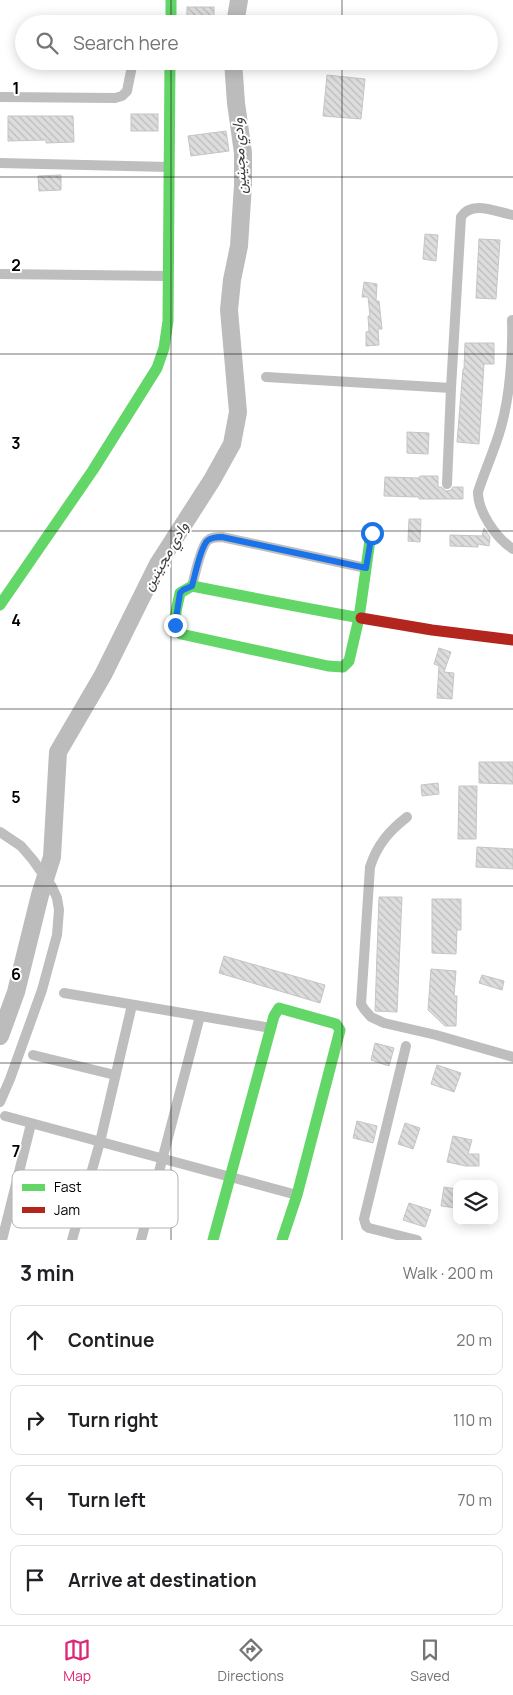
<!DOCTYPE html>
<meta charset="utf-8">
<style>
body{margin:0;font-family:Manrope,Vazirmatn,sans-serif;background:#f6f6f6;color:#202124}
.controls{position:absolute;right:15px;bottom:15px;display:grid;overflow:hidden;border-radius:10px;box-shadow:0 2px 12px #0003}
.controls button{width:45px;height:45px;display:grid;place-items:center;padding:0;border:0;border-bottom:1px solid #e0e0e0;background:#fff;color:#202124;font:25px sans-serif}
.stop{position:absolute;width:15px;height:15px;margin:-11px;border:4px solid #1a73e8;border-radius:50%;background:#fff}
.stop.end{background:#1a73e8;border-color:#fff;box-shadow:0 1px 5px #0008}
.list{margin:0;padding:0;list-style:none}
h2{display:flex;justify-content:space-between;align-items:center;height:65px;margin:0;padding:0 20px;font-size:21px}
h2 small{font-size:16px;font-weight:400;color:#757577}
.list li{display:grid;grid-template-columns:32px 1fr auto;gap:15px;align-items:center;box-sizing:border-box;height:70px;margin:0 10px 10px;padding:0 10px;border:1px solid #e0e0e0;border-radius:10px}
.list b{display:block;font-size:19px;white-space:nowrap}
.list em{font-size:16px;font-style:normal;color:#757577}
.icon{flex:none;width:28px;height:28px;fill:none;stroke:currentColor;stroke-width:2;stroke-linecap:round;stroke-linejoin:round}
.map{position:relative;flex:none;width:513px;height:1240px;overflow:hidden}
.search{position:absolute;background:#fff;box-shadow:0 2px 12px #0003;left:15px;right:15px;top:15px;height:55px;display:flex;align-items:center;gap:12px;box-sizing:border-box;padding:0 18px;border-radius:28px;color:#757577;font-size:19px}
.sheet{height:385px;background:#fff}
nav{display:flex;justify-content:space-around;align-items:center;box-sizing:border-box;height:70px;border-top:1px solid #e0e0e0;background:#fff;font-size:14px;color:#757577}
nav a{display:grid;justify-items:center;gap:2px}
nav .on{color:#db2777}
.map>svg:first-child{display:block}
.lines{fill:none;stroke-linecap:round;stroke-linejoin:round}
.river{stroke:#bcbcbc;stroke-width:18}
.building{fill:url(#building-back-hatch);stroke:#c5c5c5}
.street{stroke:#bebebe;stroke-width:10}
.fast{stroke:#63d668;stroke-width:11}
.jam{stroke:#b3261e;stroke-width:11}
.route{stroke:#1a73e8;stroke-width:6}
.grid{fill:none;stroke:#000;stroke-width:1;stroke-opacity:0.55}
.labels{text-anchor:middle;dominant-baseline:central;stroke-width:4;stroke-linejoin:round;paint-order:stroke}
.water-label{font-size:15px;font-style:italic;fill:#414141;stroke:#fff}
.key{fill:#fff;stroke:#b2b2b2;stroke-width:1}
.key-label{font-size:14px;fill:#000}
.grid-label{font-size:16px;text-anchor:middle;font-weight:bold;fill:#000;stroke:#fff;stroke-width:4;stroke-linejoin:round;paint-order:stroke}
</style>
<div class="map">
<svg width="513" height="1240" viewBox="0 0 513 1240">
<defs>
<pattern id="building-back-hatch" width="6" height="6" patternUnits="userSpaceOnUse" patternTransform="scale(1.25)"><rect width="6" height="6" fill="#ddd"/><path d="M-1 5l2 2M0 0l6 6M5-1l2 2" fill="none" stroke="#bcbcbc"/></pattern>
</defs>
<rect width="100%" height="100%" fill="#fff"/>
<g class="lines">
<g class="river">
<path d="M235 24 239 0"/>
<path d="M0 1036 16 992 40 895 52 857 58 752 103 675 158 564 212 480 232 444 238 412 229 310 232 280 239 246 243 185V153L236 103 233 61"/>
</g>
</g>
<g class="building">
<rect x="187" y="7" width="27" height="14"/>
<path d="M326 16 350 18V24H325Z"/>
<path d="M327 75 365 79 361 119 323 116Z"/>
<rect x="131" y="114" width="27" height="17"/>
<path d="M8 116H73L74 142 46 143V140L8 141Z"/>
<path d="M226 131 229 151 191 156 188 136Z"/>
<path d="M61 175V190L39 191 38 176Z"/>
<path d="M425 234 438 235 436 261 423 259Z"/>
<path d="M479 239 500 240 496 299 476 298Z"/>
<path d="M364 282 377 284 376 301H379L382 329H378L379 345 366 346V332L369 331 368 316H370L368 297H362Z"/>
<path d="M465 343H494V364H484L479 444 457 442 463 369H464Z"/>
<path d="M407 432 429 433 428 454 407 453Z"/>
<path d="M420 476H438V487H441L446 491 451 490 453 487H463V499H419V497L384 496 385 477 419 478Z"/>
<path d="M409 519H421L420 542 408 541Z"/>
<path d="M484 528 490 537 489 546 478 544V547L450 546V535L482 536Z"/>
<path d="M439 648 451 652 444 672 454 673 452 699 437 698 439 666 434 664Z"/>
<path d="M479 762H513V784L479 783Z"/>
<path d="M438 783 439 794 422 796 421 785Z"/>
<path d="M459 786H477L476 839H458Z"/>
<path d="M477 847 513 849V869L476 867Z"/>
<path d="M379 897H402L397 1012 375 1011Z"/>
<path d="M432 899H461V930H457L456 954 432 953Z"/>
<path d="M224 956 325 985 320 1003 219 973Z"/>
<path d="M431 969 456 971 454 996H457L456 1026H445L428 1010Z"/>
<path d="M482 975 504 981 502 990 479 983Z"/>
<path d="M375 1043 394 1048 389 1066 371 1060Z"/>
<path d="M437 1065 461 1073 454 1092 431 1084Z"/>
<path d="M357 1121 377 1126 373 1143 353 1138Z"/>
<path d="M405 1123 420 1128 413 1149 398 1144Z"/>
<path d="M453 1136 472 1140 468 1154H479V1166H466L447 1162Z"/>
<path d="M444 1187 457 1189V1208L441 1206Z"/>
<path d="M409 1203 431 1210 425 1227 403 1220Z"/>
</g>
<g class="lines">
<g class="street">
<path d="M0 97 115 98 122 96 127 91 133 61"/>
<path d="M0 163 169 167"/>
<path d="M0 274 168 276"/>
<path d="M512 320C513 352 510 396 501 427 495 449 485 470 478 492 478 512 496 538 513 549"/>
<path d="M266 377 451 388"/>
<path d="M447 484 451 388 461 217C472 200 496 212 513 215"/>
<path d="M192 586C195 575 200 549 207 541 211 537 217 537 222 537L366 568"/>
<path d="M407 817C389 831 377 845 370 867L361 1004 364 1009 371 1017 384 1023 436 1035 513 1057"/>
<path d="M0 832 21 846 33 860 52 887 57 898 59 910 57 935 42 990 10 1079 0 1102"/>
<path d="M64 993 271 1028"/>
<path d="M406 1046 364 1219 366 1226 369 1228 417 1240"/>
<path d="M33 1055 115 1075"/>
<path d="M5 1116 297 1195"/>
<path d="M2 1240 31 1124"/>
<path d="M72 1240 100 1142 132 1005"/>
<path d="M141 1240 200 1016"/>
</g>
<g class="fast">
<path d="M171 0V24"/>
<path d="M0 605 93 470 157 368 164 348 168 321 170 61"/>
<path d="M361 618C304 608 248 597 192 586L180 593C178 605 170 625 181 634L328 666 343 667 349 661 359 618 371 533"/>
<path d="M213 1240 274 1016 279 1008 336 1024 340 1030 297 1195 282 1240"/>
</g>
<path class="jam" d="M361 618 432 630 513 640"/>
</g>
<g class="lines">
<path class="route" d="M175 625 180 593 183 590 192 586C195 575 200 549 207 541 211 537 217 537 222 537L366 568 372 533"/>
</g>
<path class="grid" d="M171 0V24M342 0V24M171 61V1240M342 61V1240M0 177H513M0 354H513M0 531H513M0 709H513M0 886H513M0 1063H513"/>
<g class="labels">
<g class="water-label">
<text transform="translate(239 156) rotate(-93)">وادي مجينين</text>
<text transform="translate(165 556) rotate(-60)">وادي مجينين</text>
</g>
</g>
<rect x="12" y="1170" width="166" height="58" rx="8" class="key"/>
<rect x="22" y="1184" width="23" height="7" fill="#63d668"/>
<rect x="22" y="1207" width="23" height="6" fill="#b3261e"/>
<g class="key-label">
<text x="54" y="1192">Fast</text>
<text x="54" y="1215">Jam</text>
</g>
<g class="grid-label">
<text x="16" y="94">1</text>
<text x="16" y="271">2</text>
<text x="16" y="449">3</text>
<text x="16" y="626">4</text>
<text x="16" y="803">5</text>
<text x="16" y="980">6</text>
<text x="16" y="1157">7</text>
</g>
</svg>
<div class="controls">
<button><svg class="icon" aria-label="layers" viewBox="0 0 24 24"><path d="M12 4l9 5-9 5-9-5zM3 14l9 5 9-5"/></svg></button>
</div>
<div class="stop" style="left:372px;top:533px"></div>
<div class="stop end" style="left:175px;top:625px"></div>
<div class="search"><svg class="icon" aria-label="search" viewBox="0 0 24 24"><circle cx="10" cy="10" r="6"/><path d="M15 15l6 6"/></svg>Search here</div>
</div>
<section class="sheet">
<h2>3 min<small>Walk · 200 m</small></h2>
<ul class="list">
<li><svg class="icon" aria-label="ahead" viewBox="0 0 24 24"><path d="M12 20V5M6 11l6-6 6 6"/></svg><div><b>Continue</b></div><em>20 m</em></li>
<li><svg class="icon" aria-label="right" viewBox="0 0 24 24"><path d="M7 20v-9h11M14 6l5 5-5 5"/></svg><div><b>Turn right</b></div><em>110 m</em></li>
<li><svg class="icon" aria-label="left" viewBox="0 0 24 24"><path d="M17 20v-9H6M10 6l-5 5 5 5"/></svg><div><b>Turn left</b></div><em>70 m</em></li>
<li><svg class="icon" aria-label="arrive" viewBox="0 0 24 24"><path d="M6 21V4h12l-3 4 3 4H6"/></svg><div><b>Arrive at destination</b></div></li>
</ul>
</section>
<nav>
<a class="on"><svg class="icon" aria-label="map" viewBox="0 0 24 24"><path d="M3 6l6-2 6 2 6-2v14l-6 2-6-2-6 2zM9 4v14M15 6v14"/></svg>Map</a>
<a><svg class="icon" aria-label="directions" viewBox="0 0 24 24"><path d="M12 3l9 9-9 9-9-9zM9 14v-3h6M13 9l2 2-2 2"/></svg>Directions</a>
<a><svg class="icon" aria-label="saved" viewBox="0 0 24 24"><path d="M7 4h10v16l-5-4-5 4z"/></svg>Saved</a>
</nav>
